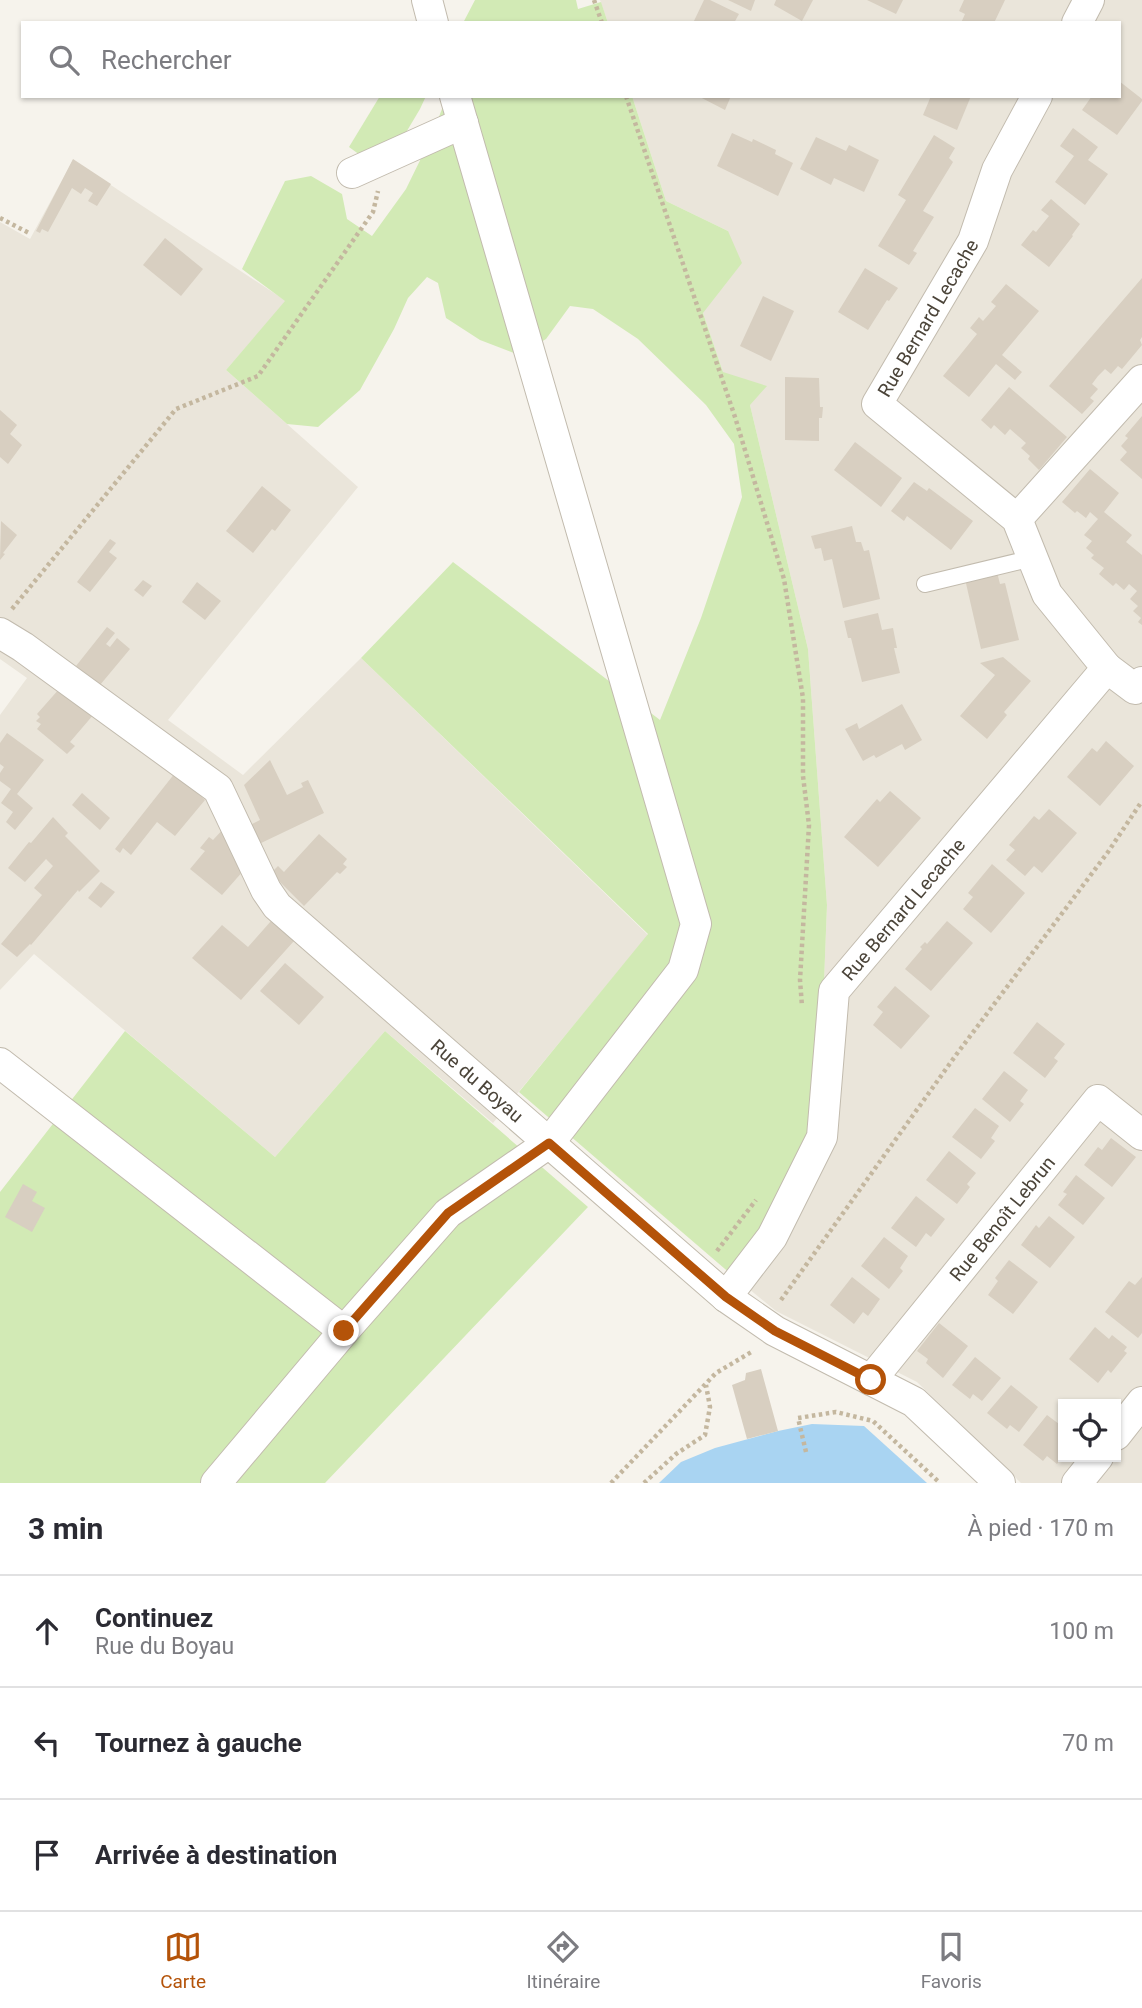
<!DOCTYPE html>
<html lang="fr">
<meta charset="utf-8">
<style>
body{margin:0;font-family:Roboto,sans-serif;background:#f7f7f7;color:#2b2b33}
.controls{position:absolute;right:21px;bottom:21px;display:grid;overflow:hidden;border-radius:0px;box-shadow:0 2px 5px #0004}
.controls button{width:63px;height:63px;display:grid;place-items:center;padding:0;border:0;border-bottom:2px solid #e1e1e2;background:#fff;color:#2b2b33;font:35px sans-serif}
.stop{position:absolute;width:21px;height:21px;margin:-16px;border:5px solid #b45309;border-radius:50%;background:#fff}
.stop.end{background:#b45309;border-color:#fff;box-shadow:0 2px 7px #0008}
.list{margin:0;padding:0;list-style:none}
h2{display:flex;justify-content:space-between;align-items:center;height:91px;margin:0;padding:0 28px;font-size:30px}
h2 small{font-size:23px;font-weight:400;color:#7c7c81}
.list li{display:grid;grid-template-columns:46px 1fr auto;gap:21px;align-items:center;box-sizing:border-box;height:112px;padding:0 28px;border-top:2px solid #e1e1e2}
.list b{display:block;font-size:26px;white-space:nowrap}
.list p{margin:0;font-size:23px;white-space:nowrap;color:#7c7c81}
.list em{font-size:23px;font-style:normal;color:#7c7c81}
.icon{flex:none;width:38px;height:38px;fill:none;stroke:currentColor;stroke-width:2;stroke-linecap:round;stroke-linejoin:round}
.map{position:relative;flex:none;width:1142px;height:1483px;overflow:hidden}
.search{position:absolute;background:#fff;box-shadow:0 2px 5px #0004;left:21px;right:21px;top:21px;height:77px;display:flex;align-items:center;gap:18px;box-sizing:border-box;padding:0 24px;border-radius:0px;color:#7c7c81;font-size:26px}
.sheet{height:427px;background:#fff}
nav{display:flex;justify-content:space-around;align-items:center;box-sizing:border-box;height:98px;border-top:2px solid #e1e1e2;background:#fff;font-size:19px;color:#7c7c81}
nav a{display:grid;justify-items:center;gap:4px}
nav .on{color:#b45309}
.map>svg:first-child{display:block}
.residential{fill:#eae5da;fill-rule:evenodd}
.green{fill:#d2eab5}
.water{fill:#a9d4f2}
.building{fill:#d8cfc1}
.lines{fill:none;stroke-linecap:round;stroke-linejoin:round}
.lane-casing{stroke:#c2bbae;stroke-width:18}
.street-casing{stroke:#c2bbae;stroke-width:32}
.path{stroke:#c4b79f;stroke-width:4.5;stroke-dasharray:3.5 3.5;stroke-linecap:butt}
.lane{stroke:#fff;stroke-width:16}
.street{stroke:#fff;stroke-width:30}
.route{stroke:#b45309;stroke-width:9}
.labels{text-anchor:middle;dominant-baseline:central;stroke-width:5;stroke-linejoin:round;paint-order:stroke}
.street-label{font-size:19px;fill:#4b4439;stroke:#fff}
</style>
<div class="map">
<svg width="1142" height="1483" viewBox="0 0 1142 1483">
<rect width="100%" height="100%" fill="#f6f3ec"/>
<g class="residential">
<path d="M600 0H1142V1483H1021L917 1382 776 1311 732 1275 818 1137 827 905 808 649 750 405 723 372 703 313 728 231 666 201 632 96H1119V23H608ZM1063 1404H1116V1457H1063Z"/>
<path d="M73 160 286 301 226 370 358 487 168 720 243 775 361 658 648 935 493 1123 385 1031 275 1157 34 954 0 990V715L27 678 0 659V222L30 239Z"/>
</g>
<g class="green">
<path d="M475 0H576L578 9 601 2 608 23H463Z"/>
<path d="M380 96H426L420 109 389 161 360 155 349 147Z"/>
<path d="M447 96H632L666 201 728 231 742 263 703 313 723 372 767 386 750 405 808 649 827 905 818 1137 732 1275 519 1092 648 934 361 658 453 562 660 720 701 618 742 497 734 444 706 405 638 339 593 309 570 306 546 339 519 355 480 340 446 318 438 283 427 277 408 298 394 329 360 390 318 427 287 424 226 370 285 301 242 269 285 181 311 176 342 194 347 219 372 236 406 189 430 140Z"/>
<path d="M125 1031 275 1157 385 1031 588 1207 325 1483H0V1192Z"/>
</g>
<path class="water" d="M812 1424 864 1426 927 1483H659L681 1462 715 1448 778 1431Z"/>
<g class="building">
<path d="M704 0H710L739 14 734 23H693Z"/>
<path d="M728 0H755L751 11Z"/>
<path d="M776 0H813L802 21 774 5Z"/>
<path d="M867 0H903L896 14Z"/>
<path d="M964 0H1005L994 23H961L965 14 959 11Z"/>
<path d="M1119 81 1142 99V101L1117 135 1082 110 1092 96H1119Z"/>
<path d="M698 96H731L725 110Z"/>
<path d="M931 96H971L957 130 923 115Z"/>
<path d="M1073 128 1098 147 1088 160 1108 174 1085 205 1055 182 1074 156 1060 146Z"/>
<path d="M732 133 752 142 753 139 776 150 775 154 793 163 778 196 717 166Z"/>
<path d="M934 135 955 148 949 158 953 162 923 211 934 217 913 251 917 253 909 265 878 246 906 200 898 195Z"/>
<path d="M816 137 846 151 849 145 879 160 864 192 834 178 831 185 800 169Z"/>
<path d="M73 159 111 184 97 206 88 201 93 193 85 188 81 194 72 188 48 232 42 229 40 233 36 231Z"/>
<path d="M1051 199 1080 224 1072 235 1073 236 1049 267 1021 245 1033 230 1036 232 1049 216 1041 210Z"/>
<path d="M165 238 203 269 181 296 143 265Z"/>
<path d="M865 268 898 288 889 301 887 300 868 330 838 312Z"/>
<path d="M1142 278V337L1140 340 1142 345 1122 369 1118 366 1111 374 1105 369 1098 376 1092 384 1098 389 1090 398 1094 401 1082 414 1049 386Z"/>
<path d="M1006 284 1039 311 1002 355 1022 372 1015 380 996 364 969 397 943 376 977 334 970 328 979 317 983 321 996 306 991 302Z"/>
<path d="M763 296 794 311 771 361 740 346Z"/>
<path d="M785 377 819 378 820 407H823L822 418H819V441L785 440Z"/>
<path d="M1009 387 1067 437 1039 470 1028 459 1030 456 1021 448 1026 443 1010 429 1005 435 994 425 991 429 981 420Z"/>
<path d="M0 410 17 425 10 434 22 445 8 464 0 457Z"/>
<path d="M1142 416V479L1120 460 1127 452 1121 446 1128 438 1125 436Z"/>
<path d="M855 442 902 478 881 507 834 470Z"/>
<path d="M1090 469 1119 493 1104 512 1132 535 1126 542 1142 555V625L1138 622 1141 618 1133 611 1138 606 1130 599 1137 591 1129 584 1124 590 1116 583 1113 586 1099 574 1104 568 1091 558 1094 555 1086 548 1092 541 1084 535 1098 519 1090 512 1086 518 1077 511 1075 513 1062 502Z"/>
<path d="M914 482 927 491 929 488 973 521 951 550 907 516 904 521 891 511Z"/>
<path d="M262 486 291 510 275 531 272 529 253 553 226 531Z"/>
<path d="M1 521 17 535 3 553 5 554 0 560Z"/>
<path d="M852 526 856 542H861L864 551 869 550 880 599 843 608 832 559 824 561 821 548 815 549 811 536Z"/>
<path d="M110 539 116 543 109 552 117 558 90 592 77 582Z"/>
<path d="M997 572 1000 584 1005 583 1019 640 981 649 965 579Z"/>
<path d="M143 580 152 586 143 597 134 590Z"/>
<path d="M197 582 221 601 205 620 182 602Z"/>
<path d="M878 613 882 630 893 628 897 648H894L900 673 862 682 851 638H848L844 621Z"/>
<path d="M107 627 115 633 106 644 110 647 117 638 130 649 100 685 76 666Z"/>
<path d="M1003 657 1031 681 1004 712 1007 715 987 739 960 716 995 675 980 663Z"/>
<path d="M60 688 94 714 70 742 75 746 67 754 37 729 41 724 36 721 40 717 37 714Z"/>
<path d="M902 704 922 740 905 750 902 744 876 758 874 755 863 761 845 729 857 723 859 729Z"/>
<path d="M7 733 44 760 17 794 33 808 15 830 6 822 13 812 1 803 11 789 0 781V773L4 767 0 764V743Z"/>
<path d="M1106 741 1134 766 1100 806 1067 777 1092 748 1097 752Z"/>
<path d="M270 760 287 795 303 787 301 783 308 780 324 813 259 844 250 825 260 820 244 785Z"/>
<path d="M175 773 205 800 175 836 157 822 131 855 123 848 120 853 115 849Z"/>
<path d="M890 791 921 818 878 867 844 837 877 799 880 802Z"/>
<path d="M82 793 110 818 100 830 72 805Z"/>
<path d="M1049 809 1077 833 1042 873 1034 866 1025 876 1006 860 1015 850 1009 845 1034 816 1039 820Z"/>
<path d="M53 817 68 833 65 836 100 871 79 892 78 890 31 945 30 944 17 957 1 944 42 895 34 888 53 866 46 859 25 882 8 868 29 842 31 843Z"/>
<path d="M226 826 244 870 222 895 190 869 205 851 200 848 209 837 213 840Z"/>
<path d="M319 834 347 859 343 864 347 867 340 874 337 872 304 906 271 873 278 866 284 872Z"/>
<path d="M992 864 1025 893 991 933 963 909 973 897 968 893Z"/>
<path d="M101 882 115 892 101 908 88 898Z"/>
<path d="M271 921 294 941 241 1000 192 958 222 925 248 947Z"/>
<path d="M947 921 973 943 931 991 905 969 922 949 920 947 925 942 927 944Z"/>
<path d="M285 963 324 997 299 1025 260 991Z"/>
<path d="M895 986 930 1016 901 1049 873 1025 883 1012 877 1007Z"/>
<path d="M1037 1022 1065 1044 1054 1058 1058 1061 1045 1078 1013 1053Z"/>
<path d="M1004 1071 1028 1090 1020 1101 1024 1104 1010 1122 982 1099Z"/>
<path d="M975 1108 999 1126 991 1138 995 1141 981 1159 952 1137Z"/>
<path d="M1111 1138 1136 1157 1112 1187 1084 1165 1098 1147 1102 1150Z"/>
<path d="M949 1151 976 1173 967 1184 970 1187 957 1204 926 1180Z"/>
<path d="M1076 1175 1105 1198 1083 1225 1058 1205 1067 1194 1063 1192Z"/>
<path d="M23 1184 37 1192 32 1201 45 1208 32 1232 5 1217Z"/>
<path d="M916 1196 945 1219 931 1237 926 1233 916 1247 891 1228Z"/>
<path d="M1049 1216 1075 1237 1050 1268 1021 1245 1036 1225 1039 1228Z"/>
<path d="M884 1237 908 1256 900 1268 903 1271 889 1289 861 1266Z"/>
<path d="M1009 1260 1038 1282 1013 1314 988 1295 998 1281 995 1278Z"/>
<path d="M852 1277 880 1299 868 1316 863 1312 854 1324 830 1305Z"/>
<path d="M1142 1277V1333L1138 1338 1105 1312 1129 1281 1135 1285Z"/>
<path d="M939 1323 968 1346 943 1378 926 1363 928 1359 917 1351Z"/>
<path d="M1095 1327 1109 1339 1112 1335 1127 1347 1124 1351 1127 1353 1111 1373 1108 1370 1098 1383 1069 1359Z"/>
<path d="M975 1357 1001 1378 982 1401 973 1394 970 1399 952 1385Z"/>
<path d="M761 1369 778 1431 747 1439 732 1385 745 1380 746 1373Z"/>
<path d="M1011 1385 1038 1407 1019 1432 1010 1425 1007 1429 987 1413Z"/>
<path d="M1047 1415 1063 1427V1456L1057 1464 1047 1456 1043 1461 1023 1445Z"/>
</g>
<g class="lines">
<g class="lane-casing">
<path id="lane" d="M925 584 1033 558"/>
</g>
<g class="street-casing">
<g id="street">
<path d="M427 0 433 23"/>
<path d="M1077 23 1089 0"/>
<path d="M352 173 463 123"/>
<path d="M1017 519 1142 380"/>
<path id="s1" d="M0 633 23 647 218 789 266 890 277 906 726 1297 775 1331 914 1402 1000 1483"/>
<path d="M1107 668 1135 689 1142 682"/>
<path d="M0 1063 344 1331"/>
<path id="s2" d="M726 1297 772 1237 822 1137 834 991 1107 668 1047 594 1017 519 877 404 973 241 997 170 1037 96"/>
<path id="s3" d="M871 1380 1098 1100 1142 1135"/>
<path d="M1116 1435 1142 1402"/>
<path d="M216 1483 344 1331 448 1213 549 1143 683 970 696 924 455 96"/>
<path d="M1077 1483 1098 1457"/>
</g>
</g>
<g class="path">
<path d="M594 0 602 23"/>
<path d="M626 96 735 417 784 579 803 698V776L809 825 800 980 802 1006"/>
<path d="M0 218 29 233"/>
<path d="M12 609 176 409 258 376 373 212 378 191"/>
<path d="M717 1251 756 1200"/>
<path d="M781 1300 956 1055 1108 852 1142 801"/>
<path d="M806 1452 798 1418 836 1412 873 1421 940 1483"/>
<path d="M611 1483 716 1373 753 1351"/>
<path d="M644 1483 676 1454 705 1435 710 1407 706 1385"/>
</g>
<use href="#lane" class="lane"/>
<use href="#street" class="street"/>
</g>
<g class="lines">
<path class="route" d="M344 1331 448 1213 549 1143 726 1297 775 1331 871 1380"/>
</g>
<g class="labels">
<g class="street-label">
<text stroke="none"><textPath href="#s2" startOffset="1214">Rue Bernard Lecache</textPath></text>
<text stroke="none"><textPath href="#s2" startOffset="441">Rue Bernard Lecache</textPath></text>
<text stroke="none"><textPath href="#s1" startOffset="665">Rue du Boyau</textPath></text>
<text stroke="none"><textPath href="#s3" startOffset="208">Rue Benoît Lebrun</textPath></text>
</g>
</g>
</svg>
<div class="controls">
<button><svg class="icon" aria-label="locate" viewBox="0 0 24 24"><circle cx="12" cy="12" r="6"/><path d="M12 2v4M12 18v4M2 12h4M18 12h4"/></svg></button>
</div>
<div class="stop" style="left:871px;top:1380px"></div>
<div class="stop end" style="left:344px;top:1331px"></div>
<div class="search"><svg class="icon" aria-label="search" viewBox="0 0 24 24"><circle cx="10" cy="10" r="6"/><path d="M15 15l6 6"/></svg>Rechercher</div>
</div>
<section class="sheet">
<h2>3 min<small>À pied · 170 m</small></h2>
<ul class="list">
<li><svg class="icon" aria-label="ahead" viewBox="0 0 24 24"><path d="M12 20V5M6 11l6-6 6 6"/></svg><div><b>Continuez</b><p>Rue du Boyau</p></div><em>100 m</em></li>
<li><svg class="icon" aria-label="left" viewBox="0 0 24 24"><path d="M17 20v-9H6M10 6l-5 5 5 5"/></svg><div><b>Tournez à gauche</b></div><em>70 m</em></li>
<li><svg class="icon" aria-label="arrive" viewBox="0 0 24 24"><path d="M6 21V4h12l-3 4 3 4H6"/></svg><div><b>Arrivée à destination</b></div></li>
</ul>
</section>
<nav>
<a class="on"><svg class="icon" aria-label="map" viewBox="0 0 24 24"><path d="M3 6l6-2 6 2 6-2v14l-6 2-6-2-6 2zM9 4v14M15 6v14"/></svg>Carte</a>
<a><svg class="icon" aria-label="directions" viewBox="0 0 24 24"><path d="M12 3l9 9-9 9-9-9zM9 14v-3h6M13 9l2 2-2 2"/></svg>Itinéraire</a>
<a><svg class="icon" aria-label="saved" viewBox="0 0 24 24"><path d="M7 4h10v16l-5-4-5 4z"/></svg>Favoris</a>
</nav>
